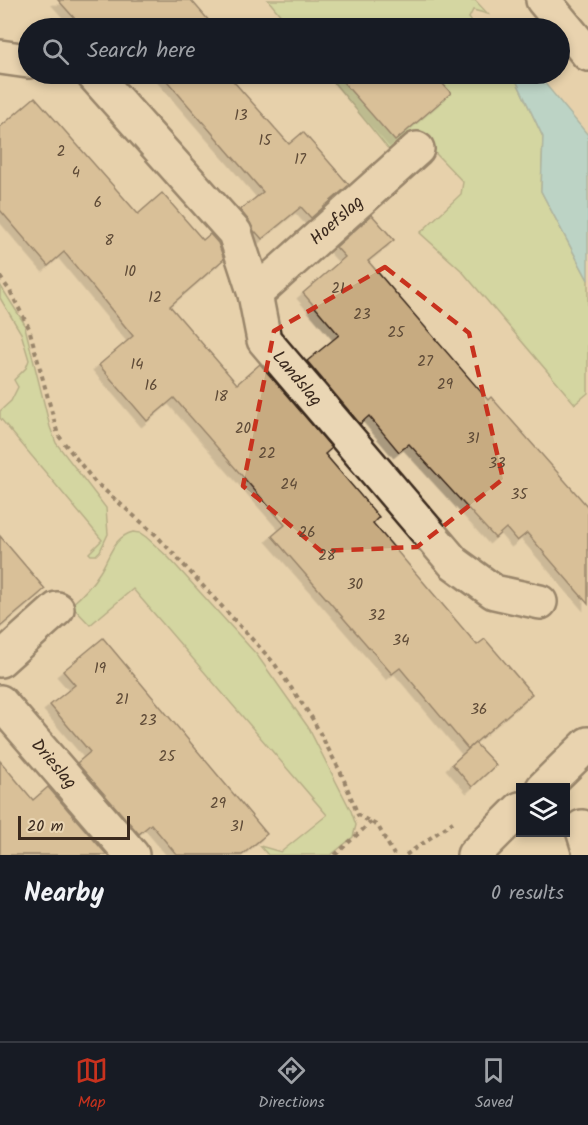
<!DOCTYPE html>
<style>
body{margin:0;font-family:Kalam,sans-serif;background:#242831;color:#f1f3f6}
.controls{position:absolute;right:18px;bottom:18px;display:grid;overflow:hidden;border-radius:0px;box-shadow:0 3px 9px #0003}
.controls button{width:54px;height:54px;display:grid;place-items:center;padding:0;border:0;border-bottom:2px solid #363941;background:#171b24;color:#f1f3f6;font:30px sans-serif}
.scale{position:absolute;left:18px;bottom:15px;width:112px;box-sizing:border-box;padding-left:6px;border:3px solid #3b2a1e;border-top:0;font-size:16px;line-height:21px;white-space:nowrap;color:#3b2a1e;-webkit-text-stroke:4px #ead6b4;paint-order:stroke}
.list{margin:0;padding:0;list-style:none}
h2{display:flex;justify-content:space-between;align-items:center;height:78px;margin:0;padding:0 24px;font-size:26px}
h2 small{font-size:20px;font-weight:400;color:#9ea1a6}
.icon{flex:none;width:33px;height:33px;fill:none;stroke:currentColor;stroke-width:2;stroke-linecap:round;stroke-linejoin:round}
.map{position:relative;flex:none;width:588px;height:855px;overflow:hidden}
.search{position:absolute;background:#171b24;box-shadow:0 3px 9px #0003;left:18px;right:18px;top:18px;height:66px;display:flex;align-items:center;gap:15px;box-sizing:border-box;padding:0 21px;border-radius:33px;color:#9ea1a6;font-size:22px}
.sheet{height:186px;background:#171b24}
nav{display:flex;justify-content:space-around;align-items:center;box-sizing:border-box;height:84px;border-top:2px solid #363941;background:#171b24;font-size:16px;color:#9ea1a6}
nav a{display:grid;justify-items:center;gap:3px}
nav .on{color:#c8321e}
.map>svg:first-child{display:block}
.green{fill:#bcdb94;stroke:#7c8259;stroke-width:1.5}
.water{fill:#87d6e5;stroke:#699195;stroke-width:1.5}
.building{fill:#c7ab81;stroke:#3b2a1e;stroke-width:1.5;filter:url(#shadow)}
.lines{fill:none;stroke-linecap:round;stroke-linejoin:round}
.street-casing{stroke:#3b2a1e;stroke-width:38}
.secondary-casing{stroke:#3b2a1e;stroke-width:38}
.path{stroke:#3b2a1e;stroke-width:4;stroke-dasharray:4.5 4.5;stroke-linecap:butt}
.street{stroke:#ead6b4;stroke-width:33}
.secondary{stroke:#ead6b4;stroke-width:33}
.marked{fill:none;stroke:#c8321e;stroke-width:4.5;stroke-dasharray:12 8;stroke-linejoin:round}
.labels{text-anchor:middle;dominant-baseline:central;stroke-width:4.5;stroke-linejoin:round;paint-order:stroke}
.number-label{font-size:15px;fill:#5e4a37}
.street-label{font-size:18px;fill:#3b2a1e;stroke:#ead6b4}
</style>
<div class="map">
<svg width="588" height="855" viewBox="0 0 588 855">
<defs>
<filter id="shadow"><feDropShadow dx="-5.5" dy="5.5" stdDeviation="0" flood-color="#0004"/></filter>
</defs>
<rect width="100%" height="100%" fill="#e7d1ac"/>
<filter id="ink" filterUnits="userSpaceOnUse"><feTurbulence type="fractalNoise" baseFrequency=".0167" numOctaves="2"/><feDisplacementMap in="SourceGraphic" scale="12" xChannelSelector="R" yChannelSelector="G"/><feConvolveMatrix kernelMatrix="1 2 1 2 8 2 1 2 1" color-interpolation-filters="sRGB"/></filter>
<g filter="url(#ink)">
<g class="green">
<path d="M268 0H475L488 14 473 10 469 18 476 28H291Z"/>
<path d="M327 74H511L516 80 543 137 541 191 588 280V393L575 404 461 270 420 233 461 194 463 182 418 135 394 156Z"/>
<path d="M0 285 24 323 50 427 56 443 106 508 108 534 100 551 96 555H91L89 553 102 540 0 418V411L11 401 18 387 14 380 26 368 29 360 21 333 0 298Z"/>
<path d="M133 532 140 533 146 537 169 558 257 655 308 727 351 811 356 825 353 837 331 855H268L260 846 281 852 327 815 133 589 90 625 71 605C83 595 92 585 100 572 110 557 113 537 133 532Z"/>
</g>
<path class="water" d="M511 74H537L588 135V280L541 191 543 137 516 80Z"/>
<g class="building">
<path d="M58 0H191L211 23 204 28H76V20Z"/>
<path d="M161 74H227L289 144 303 132 349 185 311 218 301 207 262 239 256 232 255 233 249 221 240 210 263 192Z"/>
<path d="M336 74H434L451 93 395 141Z"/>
<path d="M35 97 138 214 162 193 203 240 210 234 218 243 224 259 170 306 237 384 260 364 332 448 325 454 379 517 373 523 477 645 485 639 532 694 468 749 400 668 392 674 272 536 285 525 174 398 147 421 99 365 133 336 64 252 48 266 0 210V127Z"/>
<path d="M372 215 394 240 368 261 488 400 491 397 588 507V604L527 533 517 541 506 528 495 538 409 444 399 452 369 416 360 424 307 361 339 335 303 293 345 257 336 247Z"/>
<path d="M0 536 45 589 0 627Z"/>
<path d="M103 638 267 834 242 855H177L151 824 139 834 77 763 90 752 50 705 75 685 63 671Z"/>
<path d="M475 743 496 765 472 787 452 764Z"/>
<path d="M0 761 33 800 48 787 107 855H0Z"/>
</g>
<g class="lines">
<g class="street-casing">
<g id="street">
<path d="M0 57 28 61"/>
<path id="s1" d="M93 74 235 233 255 294 264 340 454 563 494 592 540 602"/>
<path id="s2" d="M255 294 417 149"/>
<path d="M0 660 57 609"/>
<path id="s3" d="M0 702 132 855"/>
<path d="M582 827 588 846"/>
</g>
</g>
<g class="secondary-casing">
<g id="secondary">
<path d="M543 0 588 54"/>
<path d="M543 788 588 744"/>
<path d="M474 855 520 809"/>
</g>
</g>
<g class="path">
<path d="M0 277 10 291 29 328 58 435 94 481 156 535 274 663 312 718 342 775 358 815 378 826 394 855"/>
<path d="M335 855 371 822"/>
<path d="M406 855 453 822"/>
</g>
<use href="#street" class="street"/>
<use href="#secondary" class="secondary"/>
</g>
</g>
<path d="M0 0H588V855H0ZM385 267 469 333 503 479 417 547 321 551 243 486 274 331Z" fill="#e7d1ac" fill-opacity=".55" fill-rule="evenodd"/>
<path class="marked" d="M385 267 469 333 503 479 417 547 321 551 243 486 274 331Z"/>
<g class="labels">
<g class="number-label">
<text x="241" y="116">13</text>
<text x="265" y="141">15</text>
<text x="61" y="152">2</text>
<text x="300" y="160">17</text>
<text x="76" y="173">4</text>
<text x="98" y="203">6</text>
<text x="109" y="241">8</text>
<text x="130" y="272">10</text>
<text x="338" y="289">21</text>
<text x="155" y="298">12</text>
<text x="362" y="315">23</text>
<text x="396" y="333">25</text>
<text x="425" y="362">27</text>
<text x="137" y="365">14</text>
<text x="445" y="385">29</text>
<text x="151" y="386">16</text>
<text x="221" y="397">18</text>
<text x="243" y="429">20</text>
<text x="473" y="439">31</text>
<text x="267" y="454">22</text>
<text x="497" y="464">33</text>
<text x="289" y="485">24</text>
<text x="519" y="495">35</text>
<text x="307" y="533">26</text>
<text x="327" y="556">28</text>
<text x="355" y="585">30</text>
<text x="377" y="616">32</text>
<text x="401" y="641">34</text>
<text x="100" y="669">19</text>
<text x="122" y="700">21</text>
<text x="479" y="710">36</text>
<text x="148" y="721">23</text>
<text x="167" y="757">25</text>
<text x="218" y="804">29</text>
<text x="237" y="827">31</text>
</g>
<g class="street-label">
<text stroke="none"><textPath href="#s2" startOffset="110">Hoefslag</textPath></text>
<text stroke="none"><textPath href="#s1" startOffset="375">Landslag</textPath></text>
<text stroke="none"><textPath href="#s3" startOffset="82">Drieslag</textPath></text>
</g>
</g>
</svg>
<div class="controls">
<button><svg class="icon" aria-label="layers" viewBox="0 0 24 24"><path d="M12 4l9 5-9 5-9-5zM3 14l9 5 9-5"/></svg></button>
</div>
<div class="scale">20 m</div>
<div class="search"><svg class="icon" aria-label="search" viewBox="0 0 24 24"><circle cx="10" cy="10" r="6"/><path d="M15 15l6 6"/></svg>Search here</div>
</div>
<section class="sheet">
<h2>Nearby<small>0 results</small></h2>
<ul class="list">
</ul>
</section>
<nav>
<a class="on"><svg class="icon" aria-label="map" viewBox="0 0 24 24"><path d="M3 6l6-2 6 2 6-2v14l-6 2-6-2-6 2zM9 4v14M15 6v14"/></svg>Map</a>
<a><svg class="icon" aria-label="directions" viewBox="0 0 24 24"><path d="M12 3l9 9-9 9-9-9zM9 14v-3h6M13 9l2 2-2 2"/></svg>Directions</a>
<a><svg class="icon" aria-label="saved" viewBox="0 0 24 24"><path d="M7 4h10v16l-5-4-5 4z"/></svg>Saved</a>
</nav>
